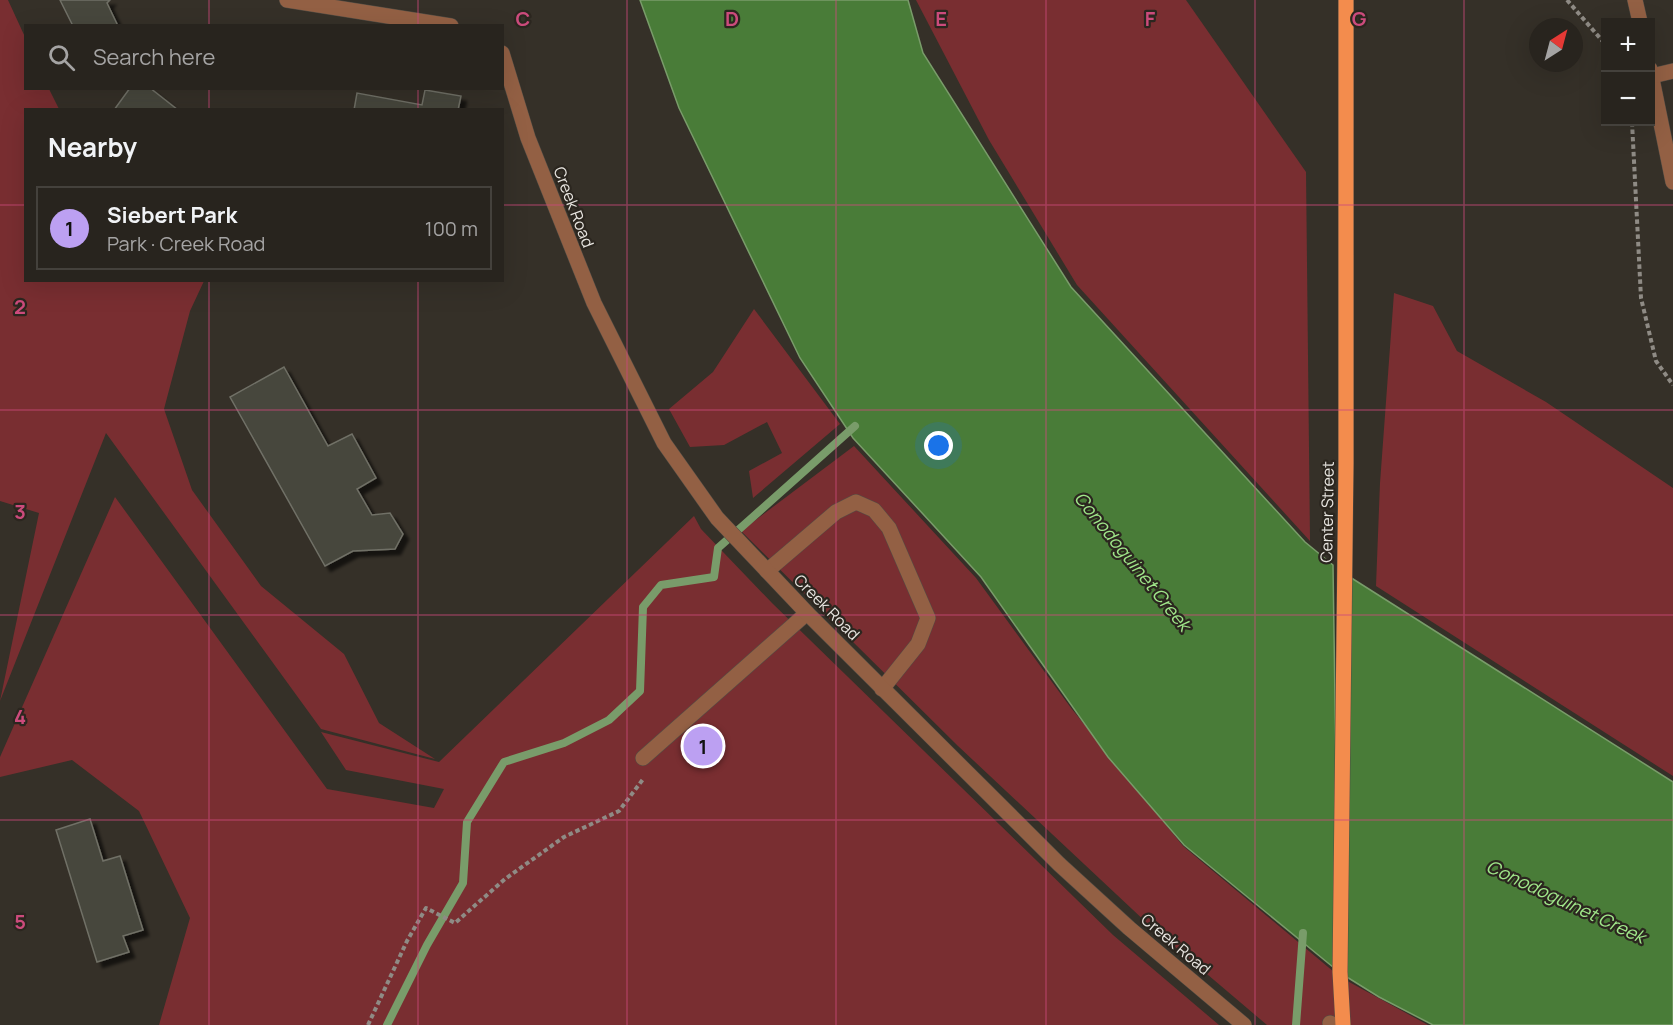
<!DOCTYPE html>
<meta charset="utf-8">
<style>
body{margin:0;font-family:Manrope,sans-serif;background:#302c27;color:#f1f3f6}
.controls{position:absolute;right:18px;top:18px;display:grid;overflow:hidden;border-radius:0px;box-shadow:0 6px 24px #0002}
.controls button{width:54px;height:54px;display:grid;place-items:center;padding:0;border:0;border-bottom:2px solid #44413c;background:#28241e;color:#f1f3f6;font:30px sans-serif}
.compass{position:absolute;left:1529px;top:18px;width:54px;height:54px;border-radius:50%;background:#28241e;box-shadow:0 6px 24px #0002;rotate:36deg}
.you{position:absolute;left:939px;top:446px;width:21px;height:21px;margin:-15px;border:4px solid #fff;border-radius:50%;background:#1a73e8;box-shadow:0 0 0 9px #1a73e833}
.badge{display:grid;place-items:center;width:39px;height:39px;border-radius:50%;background:#bca0f2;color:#111;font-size:20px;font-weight:700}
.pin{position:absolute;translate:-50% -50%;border:3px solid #fff;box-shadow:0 2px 6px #0006}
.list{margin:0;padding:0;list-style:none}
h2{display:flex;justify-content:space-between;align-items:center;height:78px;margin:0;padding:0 24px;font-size:26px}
h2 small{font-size:20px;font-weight:400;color:#a5a4a4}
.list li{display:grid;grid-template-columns:39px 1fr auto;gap:18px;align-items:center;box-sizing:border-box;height:84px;margin:0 12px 12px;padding:0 12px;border:2px solid #44413c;border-radius:0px}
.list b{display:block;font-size:22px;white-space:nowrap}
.list p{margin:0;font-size:20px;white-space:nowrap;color:#a5a4a4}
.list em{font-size:20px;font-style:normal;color:#a5a4a4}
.icon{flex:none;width:33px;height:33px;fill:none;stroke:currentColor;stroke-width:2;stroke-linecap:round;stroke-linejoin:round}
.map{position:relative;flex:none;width:1673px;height:1025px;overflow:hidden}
.search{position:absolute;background:#28241e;box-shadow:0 6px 24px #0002;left:24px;top:24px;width:480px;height:66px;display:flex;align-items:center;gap:15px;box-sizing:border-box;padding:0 21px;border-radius:0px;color:#a5a4a4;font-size:22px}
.panel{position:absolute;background:#28241e;box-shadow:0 6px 24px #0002;left:24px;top:108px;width:480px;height:174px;border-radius:0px}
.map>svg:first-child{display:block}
.green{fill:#792e31}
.water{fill:#497c38;stroke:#799c6a;stroke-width:1.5}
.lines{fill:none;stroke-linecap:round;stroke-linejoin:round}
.stream{stroke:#799c6a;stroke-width:8}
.building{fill:#46463d;stroke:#707066;stroke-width:1.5;filter:url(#shadow)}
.lane-casing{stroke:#524d45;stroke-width:16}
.street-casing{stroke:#524d45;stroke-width:16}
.primary-casing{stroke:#524d45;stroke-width:16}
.path{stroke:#8f8b85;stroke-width:4;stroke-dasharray:4.5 3;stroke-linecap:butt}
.lane{stroke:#936044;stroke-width:15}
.street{stroke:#936044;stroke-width:15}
.primary{stroke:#f38c4d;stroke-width:15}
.grid{fill:none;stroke:#cc4b7c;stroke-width:1.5;stroke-opacity:0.55}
.labels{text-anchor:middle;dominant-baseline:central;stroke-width:4.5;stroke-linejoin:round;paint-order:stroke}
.street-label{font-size:16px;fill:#e8e5e0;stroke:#2b261f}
.water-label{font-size:18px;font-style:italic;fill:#a0e78a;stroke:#2b261f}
.grid-label{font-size:20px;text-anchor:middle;font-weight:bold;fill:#cc4b7c;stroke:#2b261f;stroke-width:4.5;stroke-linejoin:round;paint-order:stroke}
</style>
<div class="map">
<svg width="1673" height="1025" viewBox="0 0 1673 1025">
<defs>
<filter id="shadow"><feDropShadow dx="5.5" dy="5.5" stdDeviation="1.5" flood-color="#0009"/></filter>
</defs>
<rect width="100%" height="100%" fill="#353028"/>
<g class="green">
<path d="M0 0H8L25 37 26 88 49 89 59 109 26 110V280L204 281 190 311 164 409 192 490 261 586 344 654 379 723 435 759 321 729 106 433 0 701 39 513 0 501Z"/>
<path d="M916 0H1186L1306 172 1310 541 1077 285 989 140Z"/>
<path d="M1394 293 1433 306 1457 351 1546 402 1673 488V776L1376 586 1380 483Z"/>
<path d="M754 309 840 424 753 498 749 471 782 453 767 422 724 445 690 447 669 409 713 372Z"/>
<path d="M854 446 976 578 1071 708 1183 846 1340 977 1428 1025H1267L1148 924 958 746 741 531Z"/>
<path d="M115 497 327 789 434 808 444 789 346 770 321 732 439 762 694 516 701 529 772 603 1113 935 1219 1025H159L190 918 139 811 72 760 0 777V757Z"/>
</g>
<g class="water">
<path d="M640 0H908L923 53 1071 287 1305 542 1333 565 1339 972 1184 845 1108 757 981 577 853 438 800 358 679 108Z"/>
<path d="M1342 572 1673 782V1025H1433L1379 997 1342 974Z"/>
</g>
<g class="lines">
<g class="stream">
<path d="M387 1025 427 945 463 883 467 822 504 762 564 743 609 720 640 691 643 607 661 585 714 577 718 548 855 426"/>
<path d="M1296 1025 1303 933"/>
</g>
</g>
<g class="building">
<path d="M60 0H110L107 3 118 26H73Z"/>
<path d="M130 88H150L178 110H114Z"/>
<path d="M425 90 461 96 458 110H354L357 93 422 105Z"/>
<path d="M284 367 328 446 352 434 376 478 357 489 372 515 390 513 403 534 395 549 353 551 325 566 230 397Z"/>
<path d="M90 819 103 861 120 856 143 930 123 936 129 952 97 962 56 830Z"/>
</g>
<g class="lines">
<g class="lane-casing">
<g id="lane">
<path d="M1635 0 1640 22"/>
<path d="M1650 69 1673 182"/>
<path d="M1652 76 1673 71"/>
<path d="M767 571 836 512 856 502 874 510 889 528 928 618 918 644 882 689"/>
<path d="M643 758 807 613"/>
<path d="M1330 1023 1334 1025"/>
</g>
</g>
<g class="street-casing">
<g id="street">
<path d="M287 0 451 26"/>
<path d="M502 53 528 138 594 303 664 443 717 518 807 613 1059 864 1129 928 1244 1025"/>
</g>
</g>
<g class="primary-casing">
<path id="primary" d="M1343 1025 1340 972 1346 464V0"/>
</g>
<g class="path">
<path d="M1567 0 1606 45"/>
<path d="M1632 122 1641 298 1656 361 1673 385"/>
<path d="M368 1025 407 941 426 908 455 923 505 879 564 837 619 811 644 778"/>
</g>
<use href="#lane" class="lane"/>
<use href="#street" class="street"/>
<use href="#primary" class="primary"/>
</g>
<path class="grid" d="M209 0V26M418 0V26M627 0V1025M836 0V1025M1046 0V1025M1255 0V1025M1464 0V1025M209 88V110M418 88V110M0 205H26M502 205H1673M209 280V1025M418 280V1025M0 410H1673M0 615H1673M0 820H1673"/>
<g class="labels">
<g class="street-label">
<text transform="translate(574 207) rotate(69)">Creek Road</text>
<text transform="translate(1327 512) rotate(-89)">Center Street</text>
<text transform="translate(827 607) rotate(45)">Creek Road</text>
<text transform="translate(1176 944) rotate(40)">Creek Road</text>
</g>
<g class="water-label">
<text transform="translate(1133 561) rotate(51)">Conodoguinet Creek</text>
<text transform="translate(1566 901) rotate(25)">Conodoguinet Creek</text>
</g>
</g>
<g class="grid-label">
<text x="523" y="26">C</text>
<text x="732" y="26">D</text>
<text x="941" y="26">E</text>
<text x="1150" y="26">F</text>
<text x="1359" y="26">G</text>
<text x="20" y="314">2</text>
<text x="20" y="519">3</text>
<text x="20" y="724">4</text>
<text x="20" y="929">5</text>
</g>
</svg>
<div class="controls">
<button>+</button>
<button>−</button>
</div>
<svg class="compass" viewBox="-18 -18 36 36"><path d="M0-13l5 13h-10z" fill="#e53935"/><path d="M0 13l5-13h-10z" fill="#a5a4a4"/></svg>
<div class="you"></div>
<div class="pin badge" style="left:703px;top:746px">1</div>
<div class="search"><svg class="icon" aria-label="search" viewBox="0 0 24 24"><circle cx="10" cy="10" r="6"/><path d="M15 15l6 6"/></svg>Search here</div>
<section class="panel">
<h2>Nearby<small></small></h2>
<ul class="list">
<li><span class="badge">1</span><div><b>Siebert Park</b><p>Park · Creek Road</p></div><em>100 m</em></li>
</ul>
</section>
</div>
